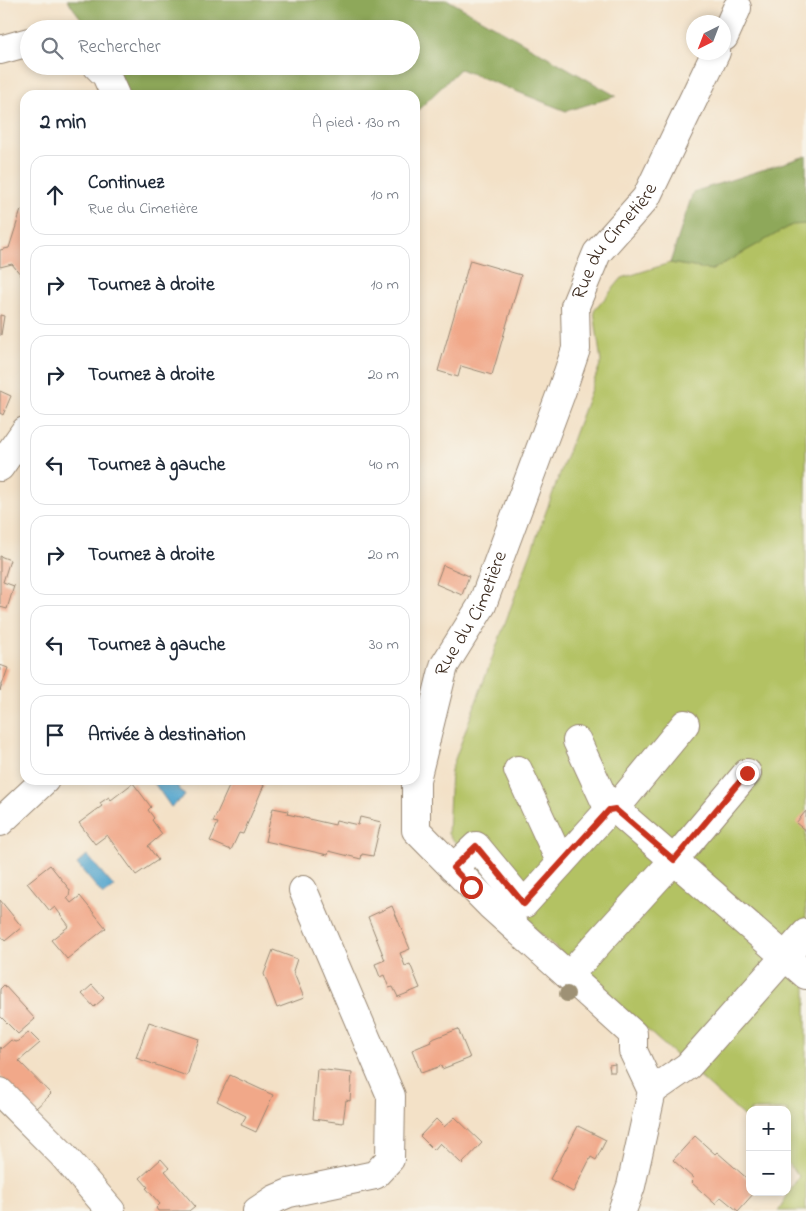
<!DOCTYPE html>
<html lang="fr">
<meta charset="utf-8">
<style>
body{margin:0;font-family:"Indie Flower",sans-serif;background:#f2f2f3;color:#1f2937}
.controls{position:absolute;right:15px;bottom:15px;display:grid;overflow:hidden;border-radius:10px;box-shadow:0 2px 8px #0003}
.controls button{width:45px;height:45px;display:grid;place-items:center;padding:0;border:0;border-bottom:1px solid #e0e1e3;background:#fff;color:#1f2937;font:25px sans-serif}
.compass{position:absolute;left:686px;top:15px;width:45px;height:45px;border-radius:50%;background:#fff;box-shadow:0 2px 8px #0003;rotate:222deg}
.stop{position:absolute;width:15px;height:15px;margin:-11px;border:4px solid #c8321e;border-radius:50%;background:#fff}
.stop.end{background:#c8321e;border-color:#fff;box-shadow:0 1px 5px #0008}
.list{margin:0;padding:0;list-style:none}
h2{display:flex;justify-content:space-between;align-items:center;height:65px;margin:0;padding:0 20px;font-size:21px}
h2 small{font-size:16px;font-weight:400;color:#747a83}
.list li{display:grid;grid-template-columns:32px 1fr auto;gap:15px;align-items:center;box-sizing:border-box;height:80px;margin:0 10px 10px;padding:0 10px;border:1px solid #e0e1e3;border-radius:15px}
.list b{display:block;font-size:19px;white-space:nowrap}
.list p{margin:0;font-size:16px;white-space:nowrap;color:#747a83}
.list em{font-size:16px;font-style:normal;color:#747a83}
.icon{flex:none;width:28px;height:28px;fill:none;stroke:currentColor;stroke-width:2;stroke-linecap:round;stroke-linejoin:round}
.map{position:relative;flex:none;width:806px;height:1211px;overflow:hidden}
.search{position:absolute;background:#fff;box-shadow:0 2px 8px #0003;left:20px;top:20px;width:400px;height:55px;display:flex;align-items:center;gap:12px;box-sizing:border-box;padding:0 18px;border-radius:28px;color:#747a83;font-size:19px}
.panel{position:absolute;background:#fff;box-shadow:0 2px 8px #0003;left:20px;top:90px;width:400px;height:695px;border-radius:15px}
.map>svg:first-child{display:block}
.green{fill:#b3c264;stroke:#777641}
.forest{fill:#8ea85a;stroke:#64693c}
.water{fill:#52a5cd;stroke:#466876}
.building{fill:#f1a889}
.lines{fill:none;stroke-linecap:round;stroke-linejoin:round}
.minor-casing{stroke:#978672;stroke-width:30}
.minor{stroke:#fff;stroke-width:28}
.tree{fill:#9e9174}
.route{stroke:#c8321e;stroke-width:6}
.labels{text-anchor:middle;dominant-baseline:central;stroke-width:4;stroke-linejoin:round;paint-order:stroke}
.street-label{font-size:20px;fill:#3b2a1e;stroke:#f7f3e8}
</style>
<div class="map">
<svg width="806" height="1211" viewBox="0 0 806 1211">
<rect width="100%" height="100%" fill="#f7f3e8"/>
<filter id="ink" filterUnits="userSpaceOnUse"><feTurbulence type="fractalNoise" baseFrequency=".02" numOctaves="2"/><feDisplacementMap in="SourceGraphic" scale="10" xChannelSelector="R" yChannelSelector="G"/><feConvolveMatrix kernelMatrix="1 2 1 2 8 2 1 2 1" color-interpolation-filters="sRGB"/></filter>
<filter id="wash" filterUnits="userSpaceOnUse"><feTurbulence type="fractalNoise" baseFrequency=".0096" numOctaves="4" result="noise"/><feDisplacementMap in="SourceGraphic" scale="20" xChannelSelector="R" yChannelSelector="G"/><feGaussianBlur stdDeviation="1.12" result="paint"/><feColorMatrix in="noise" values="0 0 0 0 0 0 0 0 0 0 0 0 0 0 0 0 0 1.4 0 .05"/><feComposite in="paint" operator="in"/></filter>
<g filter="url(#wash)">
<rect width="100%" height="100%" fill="#f3e1c7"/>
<path class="green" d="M792 224H806V1211H778L799 1176 787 1163V1110H750V1122L517 913 448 834 451 770 601 362 594 311 622 278 670 263 712 270Z"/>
<g class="forest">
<path d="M67 0H448L616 96 566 111 460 69 415 113V95H129L114 66H411V29H89Z"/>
<path d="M806 156V224L792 225 712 270 670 263 693 192Z"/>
</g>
<g class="water">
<path d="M152 780H173L185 796 171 807Z"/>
<path d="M87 855 114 887 103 895 77 864Z"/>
</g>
<g id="blocks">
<g class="building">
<path d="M21 210 25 212V280L12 264 0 267V250L9 248Z"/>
<path d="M470 260 521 275 492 375 461 366 458 377 438 371Z"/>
<path d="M0 315 4 316 1 335H0Z"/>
<path d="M0 391 11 396 3 415 0 413Z"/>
<path d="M0 556 10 560 3 582 14 586 7 609 0 607Z"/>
<path d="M443 565 469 576 462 595 436 584Z"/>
<path d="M0 665 8 668 0 691Z"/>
<path d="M232 780H253L264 785 243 834 239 833 231 850 210 841 218 823 213 822Z"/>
<path d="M133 783 151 807 148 810 154 818 152 820 162 834 148 846 158 860 136 875 107 835 95 844 79 823 102 806 100 803 109 797 111 800Z"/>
<path d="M273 808 288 811 287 814 335 825 336 820 358 825 360 817 381 822 373 856 362 854 361 859 329 851 328 855 265 841Z"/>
<path d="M806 811V831L796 823Z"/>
<path d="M50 865 70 890 69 896 67 898 71 903 80 896 106 928 67 959 51 940 69 926 55 907 50 911 27 883Z"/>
<path d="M0 900 22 927 5 941 0 935Z"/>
<path d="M392 906 410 949 400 953 405 966 410 964 420 988 398 997 393 987 389 988 384 975 380 977 375 964 385 960 368 917Z"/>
<path d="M273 950 297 959 293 971 304 998 277 1008 264 974Z"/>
<path d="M4 985 35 1019 18 1034 0 1016V989Z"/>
<path d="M92 985 104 998 94 1007 82 994Z"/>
<path d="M149 1022 199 1039 187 1076 136 1058Z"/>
<path d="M458 1029 470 1058 442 1069 441 1066 421 1073 412 1050 431 1042 430 1040Z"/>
<path d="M29 1032 40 1043 19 1061 51 1094 34 1110 0 1076V1047L1 1049 11 1040 15 1042 19 1041Z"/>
<path d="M615 1064V1072H610L609 1065Z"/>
<path d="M317 1069 352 1073 350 1101 346 1100 343 1123 313 1119Z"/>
<path d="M230 1075 273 1095 256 1132 241 1125 246 1116 217 1101Z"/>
<path d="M455 1117 482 1143 462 1164 440 1143 434 1150 420 1136 436 1119 444 1127Z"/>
<path d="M578 1126 606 1140 596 1160 591 1157 573 1192 550 1179Z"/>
<path d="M695 1136 715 1154 717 1152 750 1181V1192H755L738 1211 721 1197 715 1204 691 1182 694 1179 673 1160Z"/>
<path d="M161 1159 169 1168 165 1171 195 1206 189 1211H158L156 1208 160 1204 146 1188 148 1187 140 1178Z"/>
</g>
</g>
</g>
<g filter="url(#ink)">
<use href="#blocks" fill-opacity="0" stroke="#978672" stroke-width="1"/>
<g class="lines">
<g class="minor-casing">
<g id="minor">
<path d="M724 37 737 8"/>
<path d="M0 50 29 42"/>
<path d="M97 66 106 75 115 95"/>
<path d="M0 467 25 431"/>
<path d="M577 741 609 810"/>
<path d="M518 770 561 863"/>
<path d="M615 809 685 724"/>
<path d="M0 822 45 780"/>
<path d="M453 868 476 846 524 904 609 810 615 809 806 975"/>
<path d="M581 962 674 860 747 773"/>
<path d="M652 1091 688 1066 806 933"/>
<path d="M0 1092 62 1154 111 1211"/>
<path d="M257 1211 275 1199 289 1193 375 1175 390 1159 391 1096 303 890"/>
<path id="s1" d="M622 1211 631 1186 652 1091 633 1051V1034L490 905 416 830V780L444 666 482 605 561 393 576 349 575 306 597 253 646 198 716 52"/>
</g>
</g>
<use href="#minor" class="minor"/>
</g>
<circle class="tree" cx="567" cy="994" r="8"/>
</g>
<g class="lines" filter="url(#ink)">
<path class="route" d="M471 887 453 868 476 846 524 904 609 810 615 809 674 860 747 773"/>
</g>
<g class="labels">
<g class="street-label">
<text stroke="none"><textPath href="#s1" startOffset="1115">Rue du Cimetière</textPath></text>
<text stroke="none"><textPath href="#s1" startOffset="710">Rue du Cimetière</textPath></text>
</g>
</g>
</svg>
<div class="controls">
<button>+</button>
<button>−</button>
</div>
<svg class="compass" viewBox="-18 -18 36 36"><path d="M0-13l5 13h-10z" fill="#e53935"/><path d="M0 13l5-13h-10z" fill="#747a83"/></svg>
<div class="stop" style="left:471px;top:887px"></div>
<div class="stop end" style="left:747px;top:773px"></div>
<div class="search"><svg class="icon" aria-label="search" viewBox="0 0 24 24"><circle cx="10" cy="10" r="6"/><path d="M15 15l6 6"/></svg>Rechercher</div>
<section class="panel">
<h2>2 min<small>À pied · 130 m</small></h2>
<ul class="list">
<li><svg class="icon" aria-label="ahead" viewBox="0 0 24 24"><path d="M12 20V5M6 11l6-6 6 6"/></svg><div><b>Continuez</b><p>Rue du Cimetière</p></div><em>10 m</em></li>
<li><svg class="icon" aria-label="right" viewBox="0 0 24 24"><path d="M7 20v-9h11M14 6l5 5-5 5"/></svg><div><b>Tournez à droite</b></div><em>10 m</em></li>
<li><svg class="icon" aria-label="right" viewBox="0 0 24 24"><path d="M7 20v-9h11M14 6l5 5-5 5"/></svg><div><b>Tournez à droite</b></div><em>20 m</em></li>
<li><svg class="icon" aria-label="left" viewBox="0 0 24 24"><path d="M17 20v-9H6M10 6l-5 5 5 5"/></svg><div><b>Tournez à gauche</b></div><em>40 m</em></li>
<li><svg class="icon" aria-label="right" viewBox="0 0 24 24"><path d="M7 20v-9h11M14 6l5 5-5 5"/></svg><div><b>Tournez à droite</b></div><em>20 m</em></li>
<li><svg class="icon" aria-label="left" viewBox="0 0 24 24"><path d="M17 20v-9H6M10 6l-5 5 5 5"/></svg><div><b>Tournez à gauche</b></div><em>30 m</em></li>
<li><svg class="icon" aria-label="arrive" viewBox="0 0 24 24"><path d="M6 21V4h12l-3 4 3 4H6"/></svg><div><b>Arrivée à destination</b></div></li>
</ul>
</section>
</div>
